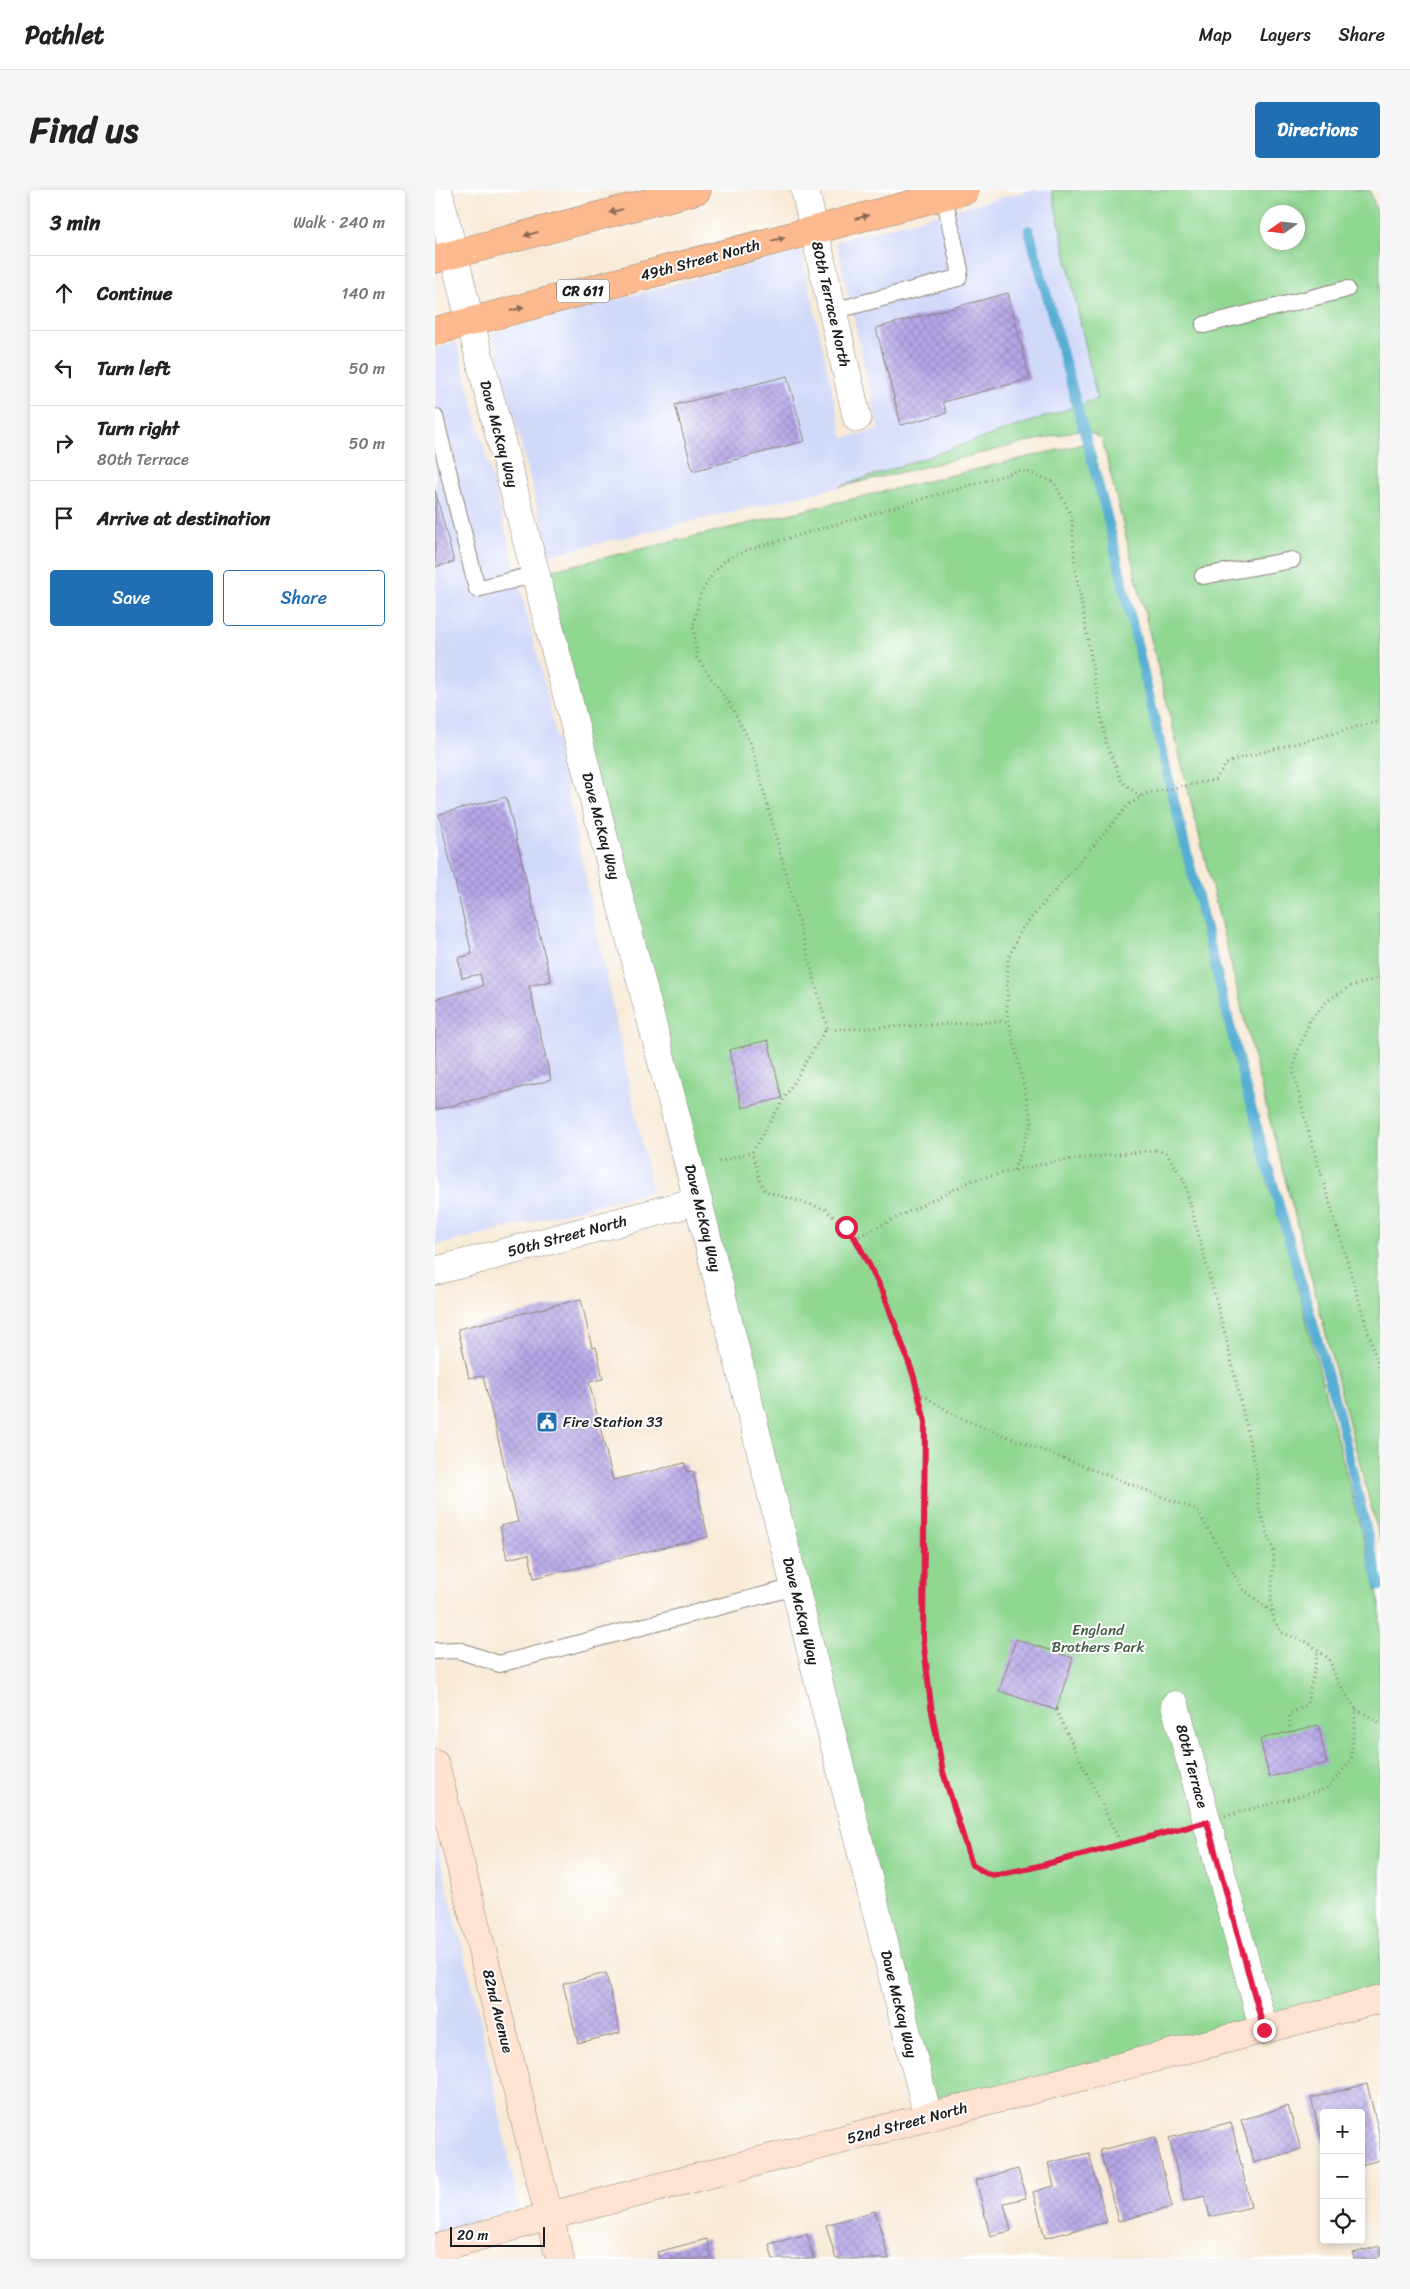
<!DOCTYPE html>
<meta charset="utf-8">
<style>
body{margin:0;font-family:Sriracha,sans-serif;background:#f6f6f6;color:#222}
.controls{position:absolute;right:15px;bottom:15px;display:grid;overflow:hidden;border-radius:5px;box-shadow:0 2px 8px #0003}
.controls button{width:45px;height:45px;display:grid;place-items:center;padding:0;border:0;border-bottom:1px solid #e0e0e0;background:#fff;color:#222;font:25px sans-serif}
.compass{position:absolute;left:825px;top:15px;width:45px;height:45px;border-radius:50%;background:#fff;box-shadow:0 2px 8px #0003;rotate:256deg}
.scale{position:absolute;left:15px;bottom:12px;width:95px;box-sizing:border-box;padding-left:5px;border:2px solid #1c1c1c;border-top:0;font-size:14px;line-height:18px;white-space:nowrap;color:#1c1c1c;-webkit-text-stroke:4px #fff;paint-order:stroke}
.stop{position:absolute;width:15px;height:15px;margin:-11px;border:4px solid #e11d48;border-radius:50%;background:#fff}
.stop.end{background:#e11d48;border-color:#fff;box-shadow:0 1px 5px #0008}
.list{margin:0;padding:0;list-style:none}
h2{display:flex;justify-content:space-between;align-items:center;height:65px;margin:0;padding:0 20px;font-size:21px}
h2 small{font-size:16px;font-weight:400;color:#767676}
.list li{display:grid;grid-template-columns:32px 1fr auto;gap:15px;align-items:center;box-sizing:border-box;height:75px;padding:0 20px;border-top:1px solid #e0e0e0}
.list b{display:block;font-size:19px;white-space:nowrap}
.list p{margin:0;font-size:16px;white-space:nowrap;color:#767676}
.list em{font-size:16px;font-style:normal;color:#767676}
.actions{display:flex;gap:10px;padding:15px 20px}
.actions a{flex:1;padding:11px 0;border:1px solid #1f6fb2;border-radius:5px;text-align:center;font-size:18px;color:#1f6fb2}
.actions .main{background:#1f6fb2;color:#fff}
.icon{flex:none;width:28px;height:28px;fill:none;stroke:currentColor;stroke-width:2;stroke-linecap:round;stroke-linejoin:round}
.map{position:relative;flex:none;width:945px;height:2069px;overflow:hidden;border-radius:5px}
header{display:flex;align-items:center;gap:30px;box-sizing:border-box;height:70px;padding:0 25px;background:#fff;border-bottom:1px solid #e0e0e0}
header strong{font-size:24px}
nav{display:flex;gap:28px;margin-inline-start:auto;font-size:18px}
.intro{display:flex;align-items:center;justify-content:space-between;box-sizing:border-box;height:120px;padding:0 30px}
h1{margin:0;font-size:35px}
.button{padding:12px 22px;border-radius:5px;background:#1f6fb2;color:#fff;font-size:18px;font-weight:700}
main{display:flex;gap:30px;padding:0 30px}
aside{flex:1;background:#fff;border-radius:5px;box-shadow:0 2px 8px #0003}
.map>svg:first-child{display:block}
.built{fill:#d1d9f9}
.green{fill:#90d792;stroke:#567a57;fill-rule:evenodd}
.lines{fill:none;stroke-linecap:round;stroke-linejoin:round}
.stream{stroke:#56aed3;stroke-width:10}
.building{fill:url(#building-cross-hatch)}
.lane-casing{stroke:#8a837a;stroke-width:18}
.street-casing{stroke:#8a837a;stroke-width:29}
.secondary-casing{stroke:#8a837a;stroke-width:29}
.primary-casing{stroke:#8a837a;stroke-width:29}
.path{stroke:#8a837a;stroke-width:3;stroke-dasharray:1 4;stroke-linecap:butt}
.lane{stroke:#fff;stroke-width:16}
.street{stroke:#fff;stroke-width:28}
.secondary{stroke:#fee3d2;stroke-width:28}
.primary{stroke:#fcba8e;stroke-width:28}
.oneway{fill:#8c6b55}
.route{stroke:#e11d48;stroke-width:6}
.labels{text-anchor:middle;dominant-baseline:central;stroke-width:4;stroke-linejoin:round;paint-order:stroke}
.shield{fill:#fff;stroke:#606060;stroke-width:1}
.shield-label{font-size:14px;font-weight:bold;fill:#1c1c1c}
.street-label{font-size:15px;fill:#1c1c1c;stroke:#fff}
.poi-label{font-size:15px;fill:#1c1c1c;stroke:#fff;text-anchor:start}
.park-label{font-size:15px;fill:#455d45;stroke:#fff}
</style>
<header>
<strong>Pathlet</strong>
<nav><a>Map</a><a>Layers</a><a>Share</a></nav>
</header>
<div class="intro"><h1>Find us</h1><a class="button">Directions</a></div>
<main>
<aside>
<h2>3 min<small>Walk · 240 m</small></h2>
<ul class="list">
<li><svg class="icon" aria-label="ahead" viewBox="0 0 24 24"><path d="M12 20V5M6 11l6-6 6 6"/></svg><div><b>Continue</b></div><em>140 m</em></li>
<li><svg class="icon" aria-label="left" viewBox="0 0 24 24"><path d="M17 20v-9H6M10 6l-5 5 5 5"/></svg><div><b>Turn left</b></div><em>50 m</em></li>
<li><svg class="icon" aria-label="right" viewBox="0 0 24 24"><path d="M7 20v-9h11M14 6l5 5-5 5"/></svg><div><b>Turn right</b><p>80th Terrace</p></div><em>50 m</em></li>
<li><svg class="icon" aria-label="arrive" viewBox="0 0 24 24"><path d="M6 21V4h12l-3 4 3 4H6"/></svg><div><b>Arrive at destination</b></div></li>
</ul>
<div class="actions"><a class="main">Save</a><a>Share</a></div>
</aside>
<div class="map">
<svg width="945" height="2069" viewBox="0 0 945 2069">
<defs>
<pattern id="building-cross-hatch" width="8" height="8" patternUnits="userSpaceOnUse" patternTransform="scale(1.25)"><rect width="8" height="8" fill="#b5a5e6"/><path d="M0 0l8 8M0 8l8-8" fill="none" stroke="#9b8dc5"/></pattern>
</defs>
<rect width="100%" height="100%" fill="#fff"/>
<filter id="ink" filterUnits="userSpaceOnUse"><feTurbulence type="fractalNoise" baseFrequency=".02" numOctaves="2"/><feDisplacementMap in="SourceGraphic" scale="10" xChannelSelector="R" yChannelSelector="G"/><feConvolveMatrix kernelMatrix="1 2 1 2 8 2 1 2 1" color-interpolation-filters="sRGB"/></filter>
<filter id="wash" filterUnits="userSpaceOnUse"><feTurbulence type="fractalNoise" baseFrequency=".0096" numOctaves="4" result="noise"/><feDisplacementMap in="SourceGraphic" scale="20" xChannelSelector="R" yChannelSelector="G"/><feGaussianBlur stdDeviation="1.12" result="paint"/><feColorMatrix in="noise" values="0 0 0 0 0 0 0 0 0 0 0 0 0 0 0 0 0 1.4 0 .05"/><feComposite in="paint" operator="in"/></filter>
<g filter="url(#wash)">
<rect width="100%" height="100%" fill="#f8ead7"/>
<g class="built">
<path d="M596 0H617L662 209 404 297 115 365 57 143 366 60 408 248 444 240 401 51Z"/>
<path d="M22 152 110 495 217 1001 0 1056V158Z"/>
<path d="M0 1650 42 1814 84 2018 0 2042Z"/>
</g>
<g class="green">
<path d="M617 0H935L945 33V1351L825 893 667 249 648 239 404 297 662 209ZM832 22H862V52H832Z"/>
<path d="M652 253 810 896 945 1413V1810L493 1927 101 384Z"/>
</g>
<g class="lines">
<path class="stream" d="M594 40 672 326 736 599 810 896 903 1221 945 1396"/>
</g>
<g id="blocks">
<g class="building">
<path d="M573 103 595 189 508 212 512 223 466 235 441 138Z"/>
<path d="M352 186 370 251 258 281 240 215Z"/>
<path d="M0 300 19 372 0 377Z"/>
<path d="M71 607 116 791 94 796 116 890 0 920V809L48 796 45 784 27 788 23 768 37 764 4 624Z"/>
<path d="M333 850 347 908 307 918 294 860Z"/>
<path d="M146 1109 157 1158 161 1157 168 1189 154 1192 178 1290 250 1273 252 1282 258 1281 273 1347 99 1388 94 1364 72 1369 65 1336 83 1332 48 1186 34 1188 23 1139Z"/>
<path d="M581 1449 638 1468 621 1520 564 1501Z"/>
<path d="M883 1535 892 1573 834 1587 825 1549Z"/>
<path d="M171 1783 185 1843 143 1853 128 1794Z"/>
<path d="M932 1894 945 1947V1970L926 1975V1923H889L888 1956 876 1908Z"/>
<path d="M853 1916 866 1959 819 1973 806 1930Z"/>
<path d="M796 1932 816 2017 775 2027 770 2006 749 2011 734 1948Z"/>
<path d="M720 1947 737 2017 683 2031 665 1960Z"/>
<path d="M654 1963 672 2032 610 2048 598 2002 619 1996 613 1973Z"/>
<path d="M583 1979 591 2008 569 2013 576 2041 555 2046 541 1990Z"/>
<path d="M440 2021 454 2069H401L391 2035Z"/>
<path d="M372 2044 379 2069H338L334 2054Z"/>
<path d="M272 2049 277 2069H224L222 2062Z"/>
<path d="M945 2056V2069H919L918 2063Z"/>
</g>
</g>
</g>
<g filter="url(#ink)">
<use href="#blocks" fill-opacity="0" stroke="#8a837a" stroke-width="1"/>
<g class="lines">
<g class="lane-casing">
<g id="lane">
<path d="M398 121 523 88 525 80 509 6"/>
<path d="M769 135 912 99"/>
<path d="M0 227 42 399 101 384"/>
<path d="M768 386 857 370"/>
<path d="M0 1461 23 1460 64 1474 360 1397"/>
</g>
</g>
<g class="street-casing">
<g id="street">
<path d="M3 0 35 131 263 1011 493 1927"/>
<path d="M370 0 422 228"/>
<path d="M0 1081 263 1011"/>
<path d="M740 1515 829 1840"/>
</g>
</g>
<g class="secondary-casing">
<g id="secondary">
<path d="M0 1574 125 2069"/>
<path d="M0 2059 114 2026 945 1809"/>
</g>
</g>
<g class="primary-casing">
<g id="primary">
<path d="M0 69 262 0"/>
<path d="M0 141 530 0"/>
</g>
</g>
<g class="path">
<path d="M945 788 914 797 892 811 875 830 862 863 858 881 870 930 945 1181"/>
<path d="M390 840 574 831"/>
<path d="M721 960 731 963 749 990 791 1148 821 1279 823 1315 839 1362 836 1412 839 1430 846 1442 874 1453 894 1469 902 1491 921 1519 916 1571 891 1599 596 1678C572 1683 559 1689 537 1675L508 1582 496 1516 488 1448 491 1231 479 1187 449 1104 420 1048 538 990 622 971Z"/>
<path d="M284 972 317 962"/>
<path d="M579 980 597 932 572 823 573 770 585 741 694 614 713 603 780 590 791 574 802 569 945 531"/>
<path d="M420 1047 390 1019 330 1001 325 991 317 962 392 837 316 554 296 516 262 468 258 437 265 405 277 385 290 370 313 360 587 280 619 292 637 327 640 377 671 553 687 592 706 607"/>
<path d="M483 1202 521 1226 550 1238 762 1320 808 1399 837 1422"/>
<path d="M921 1519 945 1533"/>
<path d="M621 1520 686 1654"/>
<path d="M855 1542 854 1524 872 1515 883 1460"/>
</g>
<use href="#lane" class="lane"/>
<use href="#street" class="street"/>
<use href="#secondary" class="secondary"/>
<use href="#primary" class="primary"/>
</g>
<defs><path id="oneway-solid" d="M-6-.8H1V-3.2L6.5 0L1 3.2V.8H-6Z" transform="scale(1.25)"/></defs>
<g class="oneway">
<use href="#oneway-solid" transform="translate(181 21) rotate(165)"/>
<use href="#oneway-solid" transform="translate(427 27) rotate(-15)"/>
<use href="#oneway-solid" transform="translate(96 44) rotate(165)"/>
<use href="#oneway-solid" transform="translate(343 49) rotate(-15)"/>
<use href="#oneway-solid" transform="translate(82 119) rotate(-15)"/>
</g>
</g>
<g class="lines" filter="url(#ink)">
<path class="route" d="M411 1037 420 1048 449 1104 479 1187 490 1232 488 1448 496 1516 508 1582 537 1675 551 1683 560 1685 596 1678 772 1632 829 1840"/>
</g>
<defs>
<g id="civic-square" transform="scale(1.125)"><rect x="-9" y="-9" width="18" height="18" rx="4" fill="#1f6fb2" stroke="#fff"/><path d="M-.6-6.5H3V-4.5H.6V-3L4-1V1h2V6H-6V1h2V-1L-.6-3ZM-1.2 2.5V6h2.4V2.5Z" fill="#fff"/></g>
</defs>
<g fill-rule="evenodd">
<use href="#civic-square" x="112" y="1232"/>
</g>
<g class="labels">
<rect class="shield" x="122" y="89.5" width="52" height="23" rx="4"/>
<g class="shield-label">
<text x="148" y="101">CR 611</text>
</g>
<g class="street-label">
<text transform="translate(265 70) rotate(-15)">49th Street North</text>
<text transform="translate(396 114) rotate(77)">80th Terrace North</text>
<text transform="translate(64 244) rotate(75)">Dave McKay Way</text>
<text transform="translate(166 636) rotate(75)">Dave McKay Way</text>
<text transform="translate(268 1028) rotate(76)">Dave McKay Way</text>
<text transform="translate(132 1046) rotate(-15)">50th Street North</text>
<text transform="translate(366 1421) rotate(76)">Dave McKay Way</text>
<text transform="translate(757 1576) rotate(75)">80th Terrace</text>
<text transform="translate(464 1814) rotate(76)">Dave McKay Way</text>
<text transform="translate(63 1821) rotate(76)">82nd Avenue</text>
<text transform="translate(472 1933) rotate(-15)">52nd Street North</text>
</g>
<g class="poi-label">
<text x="128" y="1232">Fire Station 33</text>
</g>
<g class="park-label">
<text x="663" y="1440">England<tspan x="663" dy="17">Brothers Park</tspan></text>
</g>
</g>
</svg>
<div class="controls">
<button>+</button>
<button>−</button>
<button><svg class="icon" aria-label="locate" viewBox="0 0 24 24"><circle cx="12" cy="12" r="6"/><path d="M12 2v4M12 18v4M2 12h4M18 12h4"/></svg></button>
</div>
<svg class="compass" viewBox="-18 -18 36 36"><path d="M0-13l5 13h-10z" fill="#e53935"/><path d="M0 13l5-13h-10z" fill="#767676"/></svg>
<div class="scale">20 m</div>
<div class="stop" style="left:411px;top:1037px"></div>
<div class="stop end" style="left:829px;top:1840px"></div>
</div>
</main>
